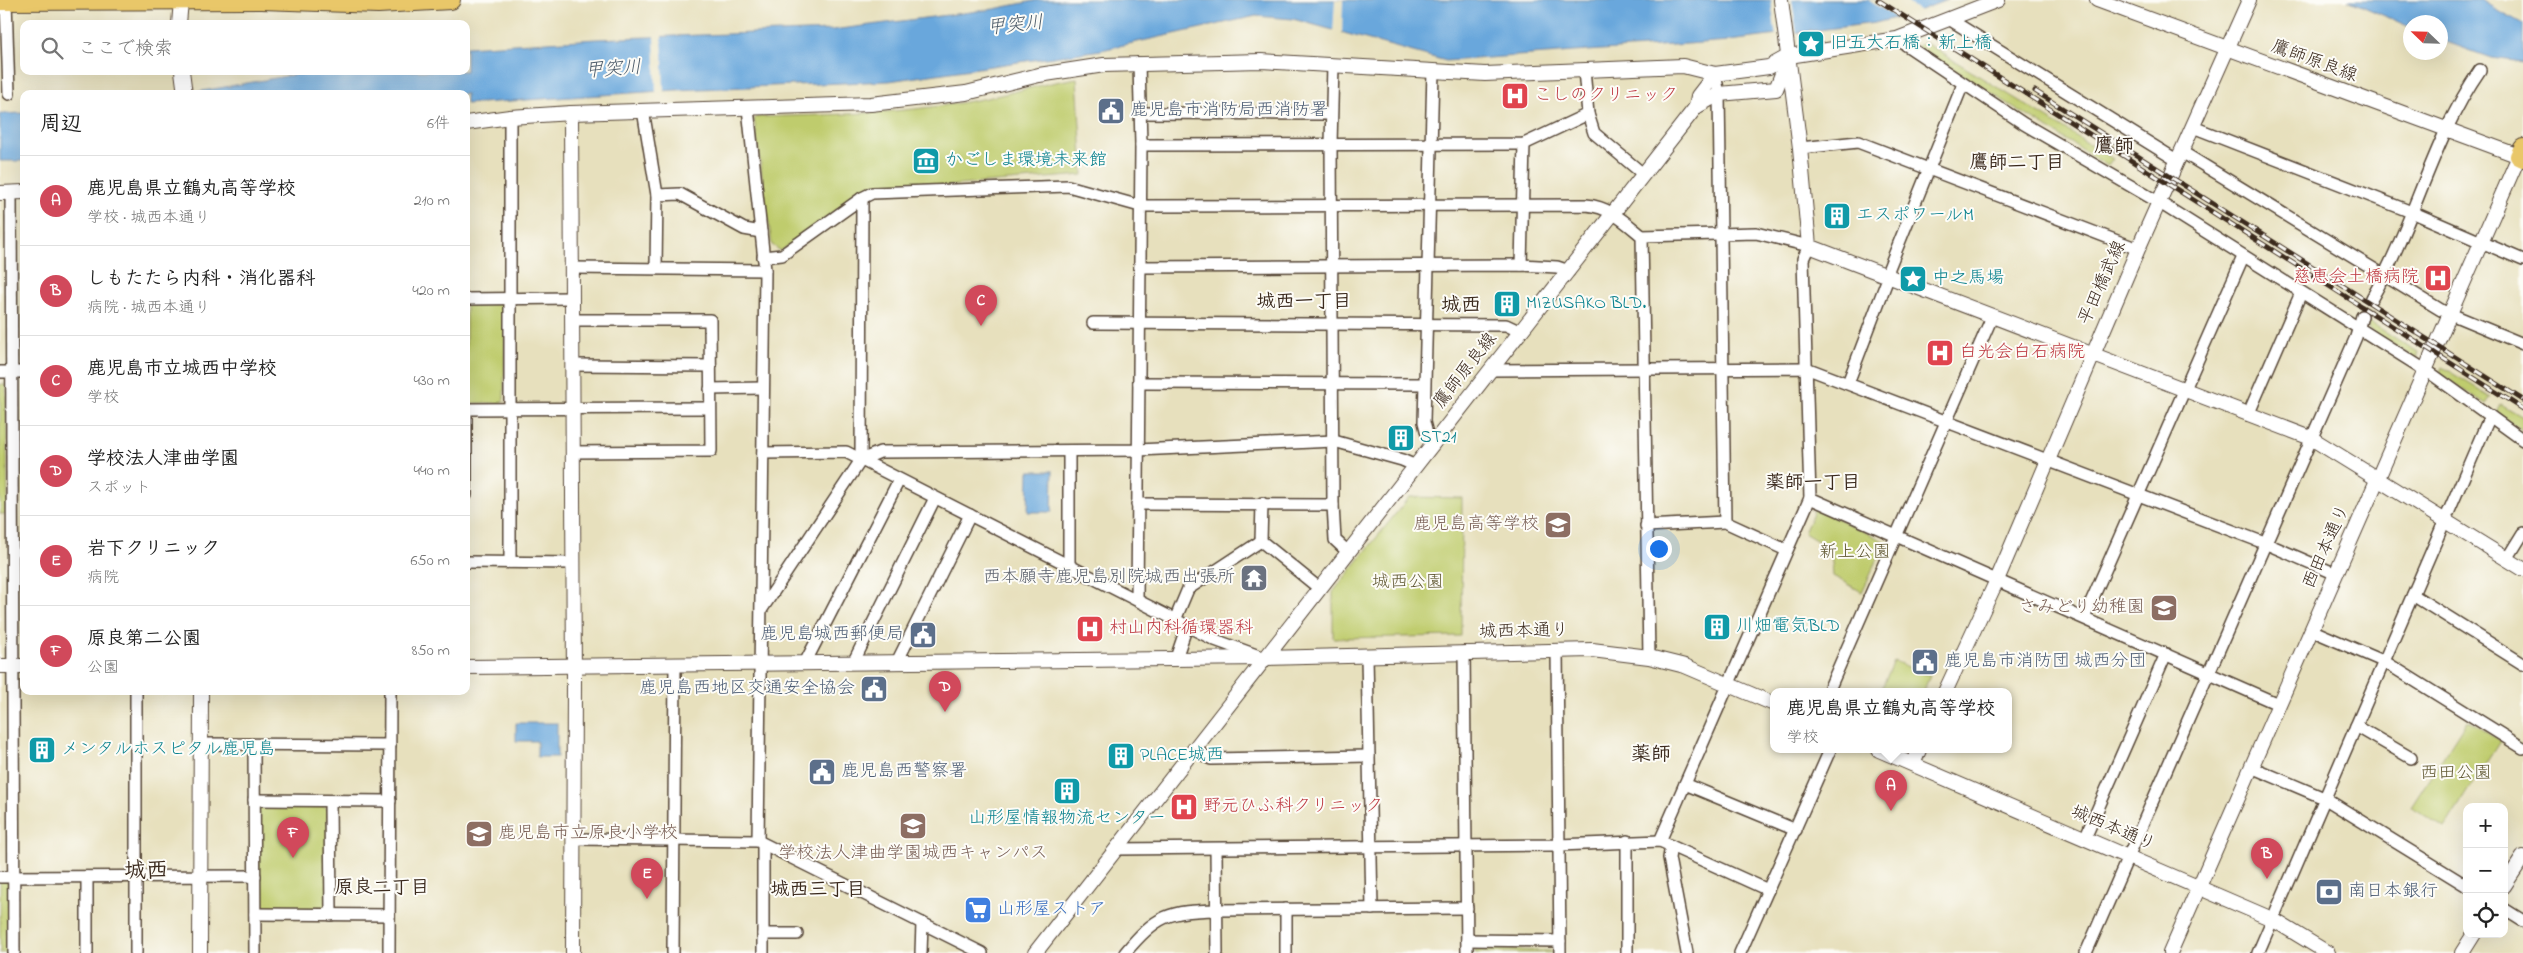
<!DOCTYPE html>
<html lang="ja">
<meta charset="utf-8">
<style>
body{margin:0;font-family:"Indie Flower","Klee One",sans-serif;background:#f2f2f2;color:#222}
.controls{position:absolute;right:15px;bottom:15px;display:grid;overflow:hidden;border-radius:10px;box-shadow:0 5px 20px #0002}
.controls button{width:45px;height:45px;display:grid;place-items:center;padding:0;border:0;border-bottom:1px solid #e0e0e0;background:#fff;color:#222;font:25px sans-serif}
.compass{position:absolute;left:2403px;top:15px;width:45px;height:45px;border-radius:50%;background:#fff;box-shadow:0 5px 20px #0002;rotate:293deg}
.you{position:absolute;left:1658px;top:548px;width:18px;height:18px;margin:-12px;border:4px solid #fff;border-radius:50%;background:#1a73e8;box-shadow:0 0 0 8px #1a73e833}
.badge{display:grid;place-items:center;width:32px;height:32px;border-radius:50%;background:#d1495b;color:#fff;font-size:16px;font-weight:700}
.pin{position:absolute;translate:-50% -41px;filter:drop-shadow(0 1px 2px #0008)}
.pin::after{content:'';position:absolute;top:26px;width:18px;height:15px;background:inherit;clip-path:polygon(0 0,100% 0,50% 100%)}
.popup{position:absolute;left:1770px;top:688px;width:242px;height:65px;box-sizing:border-box;display:grid;place-content:center;border-radius:10px;background:#fff;filter:drop-shadow(0 1px 4px #0005);font-size:16px;white-space:nowrap;color:#767676}
.popup b{font-size:19px;color:#222}
.popup::after{content:'';position:absolute;left:50%;top:100%;margin-left:-10px;border:10px solid transparent;border-top-color:#fff}
.list{margin:0;padding:0;list-style:none}
h2{display:flex;justify-content:space-between;align-items:center;height:65px;margin:0;padding:0 20px;font-size:21px}
h2 small{font-size:16px;font-weight:400;color:#767676}
.list li{display:grid;grid-template-columns:32px 1fr auto;gap:15px;align-items:center;box-sizing:border-box;height:90px;padding:0 20px;border-top:1px solid #e0e0e0}
.list b{display:block;font-size:19px;white-space:nowrap}
.list p{margin:0;font-size:16px;white-space:nowrap;color:#767676}
.list em{font-size:16px;font-style:normal;color:#767676}
.icon{flex:none;width:28px;height:28px;fill:none;stroke:currentColor;stroke-width:2;stroke-linecap:round;stroke-linejoin:round}
.map{position:relative;flex:none;width:2523px;height:953px;overflow:hidden}
.search{position:absolute;background:#fff;box-shadow:0 5px 20px #0002;left:20px;top:20px;width:450px;height:55px;display:flex;align-items:center;gap:12px;box-sizing:border-box;padding:0 18px;border-radius:10px;color:#767676;font-size:19px}
.panel{position:absolute;background:#fff;box-shadow:0 5px 20px #0002;left:20px;top:90px;width:450px;height:605px;border-radius:10px}
.map>svg:first-child{display:block}
.green{fill:#bfcc6d;stroke:#7d7b46}
.water{fill:#69a7dc;stroke:#52687d}
.pier{fill:#e7e0bd}
.lines{fill:none;stroke-linecap:round;stroke-linejoin:round}
.minor-tunnel{stroke:#c5bc9d;stroke-width:11;stroke-dasharray:11 5.5;stroke-linecap:butt}
.minor-casing{stroke:#554536;stroke-width:14}
.tertiary-casing{stroke:#554536;stroke-width:16}
.primary-casing{stroke:#554536;stroke-width:20}
.trunk-casing{stroke:#554536;stroke-width:20}
.minor{stroke:#fff;stroke-width:11}
.tertiary{stroke:#fff;stroke-width:14}
.primary{stroke:#e9c769;stroke-width:18}
.trunk{stroke:#e9c769;stroke-width:18}
.rail-casing{stroke:#3b2a1e;stroke-width:5}
.rail{stroke:#fdfcf7;stroke-width:3;stroke-dasharray:9;stroke-linecap:butt}
.labels{text-anchor:middle;dominant-baseline:central;stroke-width:4;stroke-linejoin:round;paint-order:stroke}
.culture-label{font-size:18px;fill:#0d838f;stroke:#fdfcf7;text-anchor:start}
.street-label{font-size:18px;fill:#3b2a1e;stroke:#fdfcf7}
.health-label{font-size:18px;fill:#be3a42;stroke:#fdfcf7;text-anchor:start}
.service-label{font-size:18px;fill:#4e5e75;stroke:#fdfcf7;text-anchor:start}
.education-label{font-size:18px;fill:#785e54;stroke:#fdfcf7;text-anchor:end}
.park-label{font-size:18px;fill:#635b36;stroke:#fdfcf7}
.worship-label{font-size:18px;fill:#5b616d;stroke:#fdfcf7;text-anchor:end}
.shop-label{font-size:18px;fill:#366cbe;stroke:#fdfcf7;text-anchor:start}
.water-label{font-size:19px;font-style:italic;fill:#4d5c6a;stroke:#fdfcf7}
.neighbourhood-label{font-size:19px;font-weight:bold;fill:#3b2a1e;stroke:#fdfcf7}
.quarter-label{font-size:20px;font-weight:bold;fill:#3b2a1e;stroke:#fdfcf7}
.district-label{font-size:22px;font-weight:bold;fill:#3b2a1e;stroke:#fdfcf7}
</style>
<div class="map">
<svg width="2523" height="953" viewBox="0 0 2523 953">
<rect width="100%" height="100%" fill="#fdfcf7"/>
<filter id="ink" filterUnits="userSpaceOnUse"><feTurbulence type="fractalNoise" baseFrequency=".02" numOctaves="2"/><feDisplacementMap in="SourceGraphic" scale="10" xChannelSelector="R" yChannelSelector="G"/><feConvolveMatrix kernelMatrix="1 2 1 2 8 2 1 2 1" color-interpolation-filters="sRGB"/></filter>
<filter id="wash" filterUnits="userSpaceOnUse"><feTurbulence type="fractalNoise" baseFrequency=".0096" numOctaves="4" result="noise"/><feDisplacementMap in="SourceGraphic" scale="20" xChannelSelector="R" yChannelSelector="G"/><feGaussianBlur stdDeviation="1.12" result="paint"/><feColorMatrix in="noise" values="0 0 0 0 0 0 0 0 0 0 0 0 0 0 0 0 0 1.4 0 .05"/><feComposite in="paint" operator="in"/></filter>
<g filter="url(#wash)">
<rect width="100%" height="100%" fill="#e7e0bd"/>
<g class="green">
<path d="M1924 42 2113 159 2108 166 1916 46Z"/>
<path d="M1077 78 1083 175 859 193 781 251 772 245 754 119 757 117C827 115 896 114 966 102 1003 96 1040 84 1077 78Z"/>
<path d="M466 303H501L505 308 504 399 502 403H466Z"/>
<path d="M2368 321 2418 352 2416 359 2368 329Z"/>
<path d="M2442 367 2491 397 2486 404 2439 374Z"/>
<path d="M0 384H6L8 514H0Z"/>
<path d="M2501 404 2523 417V432L2497 412Z"/>
<path d="M1409 497 1462 498 1461 636 1333 638V592Z"/>
<path d="M1815 508 1886 542 1862 592 1833 576 1831 549 1804 533Z"/>
<path d="M1894 661 1930 676 1923 692H1880Z"/>
<path d="M2467 720 2500 741 2445 828 2411 807Z"/>
<path d="M262 805H322L328 809V906L324 911H263L258 908 259 809Z"/>
<path d="M0 879 9 882V953H0Z"/>
<path d="M1475 949 1555 951V953H1475Z"/>
</g>
<g class="water">
<path d="M1038 0H1947L1907 15 1875 23 1729 41 1446 61 1293 19 1256 16 1101 50 889 81 676 90 466 104V94H185L315 71H466V47L596 39 832 30 994 9Z"/>
<path d="M2348 0H2481L2523 24V62L2491 58 2441 40 2440 22H2410V27Z"/>
<path d="M24 113V161H0V114Z"/>
<path d="M1029 471H1053L1052 512H1028Z"/>
<path d="M516 723H557V757H537V741H516Z"/>
</g>
<g class="pier">
<path d="M1335 0H1343L1342 35 1333 33Z"/>
<path d="M1771 0H1792L1797 35 1776 38Z"/>
<path d="M1868 0H1903L1922 12 1899 20Z"/>
<path d="M662 34 664 93H656L654 35Z"/>
</g>
</g>
<g filter="url(#ink)">
<g class="lines">
<path class="minor-tunnel" d="M2362 316 2372 298"/>
<g class="minor-casing">
<g id="minor">
<path d="M6 1 9 94"/>
<path d="M1949 19 2178 161"/>
<path d="M1897 39 2024 124 2160 203 2433 375 2523 440"/>
<path d="M1333 65 1331 144 1333 505 1335 540 1348 552"/>
<path d="M1584 70 1588 114 1594 133 1643 174"/>
<path d="M1433 71 1424 422 1427 434 1437 441"/>
<path d="M1715 74 1719 94 1725 522 1786 550"/>
<path d="M748 108 765 270 758 841"/>
<path d="M643 110 657 195 680 194 744 229 761 232"/>
<path d="M1140 113 1331 114"/>
<path d="M510 117V562"/>
<path d="M2193 127 2414 213 2523 260"/>
<path d="M1141 145 1524 144 1588 114"/>
<path d="M1800 148 1858 142 2138 249"/>
<path d="M2182 152 2441 310 2523 344"/>
<path d="M11 192 14 953"/>
<path d="M1642 236 1756 233 1809 246 1803 259 1810 498 1660 841"/>
<path d="M763 257 782 255 862 198 872 193 1068 186 1140 206 1586 205C1610 207 1624 221 1642 236L1649 657"/>
<path d="M1521 265 1524 144"/>
<path d="M1140 267 1521 265 1557 267 1569 271"/>
<path d="M572 268 765 270"/>
<path d="M656 268 657 195"/>
<path d="M2372 298C2414 225 2432 139 2480 70"/>
<path d="M466 299 572 298"/>
<path d="M572 320H710L711 451 572 452"/>
<path d="M1093 323 1506 325 1521 332"/>
<path d="M572 365 710 366"/>
<path d="M1491 370 1806 368 2267 544 2336 574"/>
<path d="M0 372H24"/>
<path d="M1139 383 1424 384"/>
<path d="M1848 383 1888 278 1889 268 1963 84"/>
<path d="M710 389 763 388"/>
<path d="M2248 415 2301 293"/>
<path d="M1069 451V564"/>
<path d="M763 453 846 452 1215 640 1259 656"/>
<path d="M861 460 880 452 1138 450 1334 441 1402 460 1416 466"/>
<path d="M466 495V409L710 408"/>
<path d="M1810 498 2278 704"/>
<path d="M1262 503 1261 541 1320 589"/>
<path d="M1137 504 1333 505"/>
<path d="M1646 526 1725 522"/>
<path d="M2507 559 2523 533"/>
<path d="M466 562 573 563"/>
<path d="M2413 595 2523 664"/>
<path d="M1137 600 1141 145 1139 63"/>
<path d="M762 609 861 460 862 198"/>
<path d="M2084 618 2243 257"/>
<path d="M1175 620 1188 589 1261 541"/>
<path d="M2311 630 2385 662 2523 748"/>
<path d="M1557 650 1560 953"/>
<path d="M1464 652 1467 953"/>
<path d="M1367 656 1372 909"/>
<path d="M1176 658 1187 626"/>
<path d="M897 662 970 515"/>
<path d="M805 663 899 480"/>
<path d="M853 663 935 498"/>
<path d="M1828 692 1992 317"/>
<path d="M2356 726 2411 758"/>
<path d="M201 744 390 745"/>
<path d="M254 745 255 953"/>
<path d="M1194 750 1211 759 1369 756"/>
<path d="M2251 767 2324 798 2467 886"/>
<path d="M1685 784 1796 830"/>
<path d="M254 800 390 801"/>
<path d="M330 801 331 915"/>
<path d="M2085 838 2166 654"/>
<path d="M574 839 758 841 982 953"/>
<path d="M1671 846 1669 858 1687 953"/>
<path d="M1116 849 1559 845 1660 841 1768 890"/>
<path d="M1216 849 1217 953"/>
<path d="M0 877 255 876"/>
<path d="M87 877V953"/>
<path d="M2504 909 2523 921"/>
<path d="M255 914 389 915"/>
<path d="M763 934H797"/>
<path d="M1467 940 1560 941"/>
<path d="M136 953V691"/>
<path d="M389 953 390 691"/>
<path d="M673 953 675 664"/>
<path d="M763 953V845"/>
<path d="M921 953 922 923"/>
<path d="M1125 953C1156 915 1169 911 1217 910L1467 908"/>
<path d="M1286 953V909"/>
<path d="M1627 953V841"/>
<path d="M1740 953 1830 750"/>
<path d="M2086 953 2356 337 2362 316"/>
<path d="M2258 953 2490 416"/>
</g>
</g>
<g class="tertiary-casing">
<g id="tertiary">
<path d="M1781 0 1800 148 1809 246 2311 438 2523 569"/>
<path d="M2097 0 2519 156 2170 953"/>
<path d="M179 24 181 1"/>
<path d="M182 71 185 94"/>
<path d="M1696 107 1698 96 1715 74"/>
<path d="M571 113 574 680 573 953"/>
<path d="M466 123 510 117 571 113 871 104 966 93 1039 75 1104 65 1261 61 1485 74 1683 66 1715 74 1769 67 1789 56 1897 39 1998 0"/>
<path d="M0 193 24 192"/>
<path d="M0 666H24"/>
<path d="M466 667 1265 658 1592 650 1649 657 1685 666 1774 704"/>
<path d="M1945 692 1997 580 2138 249 2249 0"/>
<path d="M1879 750 2272 919 2328 953"/>
<path d="M1913 764 1919 750"/>
<path d="M2504 886 2523 857"/>
<path d="M200 953 201 691"/>
<path d="M1035 953 1696 107 1719 94 1776 89 1789 56"/>
<path d="M2462 953 2474 934"/>
</g>
</g>
<g class="primary-casing">
<path id="primary" d="M2523 148 2519 156 2523 158"/>
</g>
<g class="trunk-casing">
<path id="trunk" d="M0 1 261 0 378 4 451 0"/>
</g>
<use href="#minor" class="minor"/>
<use href="#tertiary" class="tertiary"/>
<use href="#primary" class="primary"/>
<use href="#trunk" class="trunk"/>
<g class="rail-casing">
<g id="rail">
<path d="M1878 0 2523 409"/>
<path d="M2035 91 2523 400"/>
</g>
</g>
<use href="#rail" class="rail"/>
</g>
</g>
<defs>
<g id="sight-square" transform="scale(1.4375)"><rect x="-9" y="-9" width="18" height="18" rx="4" fill="#0f9aa8" stroke="#fdfcf7"/><path d="M0-6L1.8-2.2L6-1.7L2.9 1.2L3.7 5.4L0 3.3L-3.7 5.4L-2.9 1.2L-6-1.7L-1.8-2.2Z" fill="#fff"/></g>
<g id="hospital-square" transform="scale(1.4375)"><rect x="-9" y="-9" width="18" height="18" rx="4" fill="#e0444e" stroke="#fdfcf7"/><path d="M-5-5h3v3.5h4V-5h3V5h-3V1.5h-4V5h-3Z" fill="#fff"/></g>
<g id="civic-square" transform="scale(1.4375)"><rect x="-9" y="-9" width="18" height="18" rx="4" fill="#5c6f8a" stroke="#fdfcf7"/><path d="M-.6-6.5H3V-4.5H.6V-3L4-1V1h2V6H-6V1h2V-1L-.6-3ZM-1.2 2.5V6h2.4V2.5Z" fill="#fff"/></g>
<g id="museum-square" transform="scale(1.4375)"><rect x="-9" y="-9" width="18" height="18" rx="4" fill="#0f9aa8" stroke="#fdfcf7"/><path d="M0-6L6-3V-2H-6V-3ZM-5-1h2V3h-2ZM-1-1h2V3h-2ZM3-1h2V3H3ZM-6 4H6V6H-6Z" fill="#fff"/></g>
<g id="building-square" transform="scale(1.4375)"><rect x="-9" y="-9" width="18" height="18" rx="4" fill="#0f9aa8" stroke="#fdfcf7"/><path d="M-4-6H4V6H1V3H-1V6H-4ZM-2.5-4.3h1.7v1.8h-1.7ZM.8-4.3h1.7v1.8H.8ZM-2.5-1h1.7V.8h-1.7ZM.8-1h1.7V.8H.8Z" fill="#fff"/></g>
<g id="school-square" transform="scale(1.4375)"><rect x="-9" y="-9" width="18" height="18" rx="4" fill="#8d6e63" stroke="#fdfcf7"/><path d="M0-5L7-2L0 1L-7-2ZM-4 1L0 2.5L4 1V4Q0 6-4 4Z" fill="#fff"/></g>
<g id="temple-square" transform="scale(1.4375)"><rect x="-9" y="-9" width="18" height="18" rx="4" fill="#6b7280" stroke="#fdfcf7"/><path d="M0-6L5-2H3V0L6.5 2.5H4V6H1.5V3h-3V6H-4V2.5H-6.5L-3 0V-2H-5Z" fill="#fff"/></g>
<g id="bank-square" transform="scale(1.4375)"><rect x="-9" y="-9" width="18" height="18" rx="4" fill="#5c6f8a" stroke="#fdfcf7"/><path d="M-6-4H6V4H-6ZM0-2.3a2.3 2.3 0 1 0 0 4.6a2.3 2.3 0 1 0 0-4.6Z" fill="#fff"/></g>
<g id="supermarket-square" transform="scale(1.4375)"><rect x="-9" y="-9" width="18" height="18" rx="4" fill="#3f7fe0" stroke="#fdfcf7"/><path d="M-6-5.5h2.5l.6 2H6L4.5 2H-2.5L-4.4-4H-6ZM-1.5 3.2a1.3 1.3 0 1 0 .1 0ZM3 3.2a1.3 1.3 0 1 0 .1 0Z" fill="#fff"/></g>
</defs>
<g fill-rule="evenodd">
<use href="#sight-square" x="1811" y="44"/>
<use href="#hospital-square" x="1515" y="96"/>
<use href="#civic-square" x="1111" y="111"/>
<use href="#museum-square" x="926" y="161"/>
<use href="#building-square" x="1837" y="216"/>
<use href="#hospital-square" x="2438" y="278"/>
<use href="#sight-square" x="1913" y="279"/>
<use href="#building-square" x="1507" y="304"/>
<use href="#hospital-square" x="1940" y="353"/>
<use href="#building-square" x="1401" y="438"/>
<use href="#school-square" x="1558" y="525"/>
<use href="#temple-square" x="1254" y="578"/>
<use href="#school-square" x="2164" y="608"/>
<use href="#building-square" x="1717" y="627"/>
<use href="#hospital-square" x="1090" y="629"/>
<use href="#civic-square" x="923" y="635"/>
<use href="#civic-square" x="1925" y="662"/>
<use href="#civic-square" x="874" y="689"/>
<use href="#building-square" x="42" y="750"/>
<use href="#building-square" x="1121" y="756"/>
<use href="#civic-square" x="822" y="772"/>
<use href="#building-square" x="1067" y="791"/>
<use href="#hospital-square" x="1184" y="807"/>
<use href="#school-square" x="913" y="826"/>
<use href="#school-square" x="479" y="834"/>
<use href="#bank-square" x="2329" y="892"/>
<use href="#supermarket-square" x="978" y="910"/>
</g>
<g class="labels">
<g class="culture-label">
<text x="1830" y="44">旧五大石橋：新上橋</text>
<text x="945" y="161">かごしま環境未来館</text>
<text x="1856" y="216">エスポワールM</text>
<text x="1932" y="279">中之馬場</text>
<text x="1526" y="304">MIZUSAKO BLD.</text>
<text x="1420" y="438">ST21</text>
<text x="1736" y="627">川畑電気BLD</text>
<text x="61" y="750">メンタルホスピタル鹿児島</text>
<text x="1140" y="756">PLACE城西</text>
<text x="1067" y="819" text-anchor="middle">山形屋情報物流センター</text>
</g>
<g class="street-label">
<text transform="translate(2314 62) rotate(20)">鷹師原良線</text>
<text transform="translate(2103 283) rotate(-66)">平田橋武線</text>
<text transform="translate(1466 371) rotate(-52)">鷹師原良線</text>
<text transform="translate(2327 547) rotate(-66)">西田本通り</text>
<text transform="translate(1524 632) rotate(-1)">城西本通り</text>
<text transform="translate(2113 829) rotate(23)">城西本通り</text>
</g>
<g class="health-label">
<text x="1534" y="96">こしのクリニック</text>
<text x="2419" y="278" text-anchor="end">慈恵会土橋病院</text>
<text x="1959" y="353">白光会白石病院</text>
<text x="1109" y="629">村山内科循環器科</text>
<text x="1203" y="807">野元ひふ科クリニック</text>
</g>
<g class="service-label">
<text x="1130" y="111">鹿児島市消防局西消防署</text>
<text x="904" y="635" text-anchor="end">鹿児島城西郵便局</text>
<text x="1944" y="662">鹿児島市消防団 城西分団</text>
<text x="855" y="689" text-anchor="end">鹿児島西地区交通安全協会</text>
<text x="841" y="772">鹿児島西警察署</text>
<text x="2348" y="892">南日本銀行</text>
</g>
<g class="education-label">
<text x="1539" y="525">鹿児島高等学校</text>
<text x="2145" y="608">さみどり幼稚園</text>
<text x="498" y="834" text-anchor="start">鹿児島市立原良小学校</text>
<text x="913" y="854" text-anchor="middle">学校法人津曲学園城西キャンパス</text>
</g>
<g class="park-label">
<text x="1855" y="553">新上公園</text>
<text x="1408" y="583">城西公園</text>
<text x="2456" y="774">西田公園</text>
</g>
<g class="worship-label">
<text x="1235" y="578">西本願寺鹿児島別院城西出張所</text>
</g>
<g class="shop-label">
<text x="997" y="910">山形屋ストア</text>
</g>
<g class="water-label">
<text transform="translate(1015 26) rotate(-6)">甲突川</text>
<text transform="translate(613 70) rotate(-4)">甲突川</text>
</g>
<g class="neighbourhood-label">
<text x="2017" y="163">鷹師二丁目</text>
<text x="1304" y="302">城西一丁目</text>
<text x="1813" y="483">薬師一丁目</text>
<text x="382" y="888">原良二丁目</text>
<text x="818" y="890">城西三丁目</text>
</g>
<g class="quarter-label">
<text x="2114" y="147">鷹師</text>
<text x="1461" y="306">城西</text>
<text x="1651" y="755">薬師</text>
</g>
<g class="district-label">
<text x="146" y="872">城西</text>
</g>
</g>
</svg>
<div class="controls">
<button>+</button>
<button>−</button>
<button><svg class="icon" aria-label="locate" viewBox="0 0 24 24"><circle cx="12" cy="12" r="6"/><path d="M12 2v4M12 18v4M2 12h4M18 12h4"/></svg></button>
</div>
<svg class="compass" viewBox="-18 -18 36 36"><path d="M0-13l5 13h-10z" fill="#e53935"/><path d="M0 13l5-13h-10z" fill="#767676"/></svg>
<div class="you"></div>
<div class="pin badge" style="left:1891px;top:811px">A</div>
<div class="popup"><b>鹿児島県立鶴丸高等学校</b>学校</div>
<div class="pin badge" style="left:2267px;top:879px">B</div>
<div class="pin badge" style="left:981px;top:326px">C</div>
<div class="pin badge" style="left:945px;top:712px">D</div>
<div class="pin badge" style="left:647px;top:899px">E</div>
<div class="pin badge" style="left:293px;top:858px">F</div>
<div class="search"><svg class="icon" aria-label="search" viewBox="0 0 24 24"><circle cx="10" cy="10" r="6"/><path d="M15 15l6 6"/></svg>ここで検索</div>
<section class="panel">
<h2>周辺<small>6件</small></h2>
<ul class="list">
<li><span class="badge">A</span><div><b>鹿児島県立鶴丸高等学校</b><p>学校 · 城西本通り</p></div><em>210 m</em></li>
<li><span class="badge">B</span><div><b>しもたたら内科・消化器科</b><p>病院 · 城西本通り</p></div><em>420 m</em></li>
<li><span class="badge">C</span><div><b>鹿児島市立城西中学校</b><p>学校</p></div><em>430 m</em></li>
<li><span class="badge">D</span><div><b>学校法人津曲学園</b><p>スポット</p></div><em>440 m</em></li>
<li><span class="badge">E</span><div><b>岩下クリニック</b><p>病院</p></div><em>650 m</em></li>
<li><span class="badge">F</span><div><b>原良第二公園</b><p>公園</p></div><em>850 m</em></li>
</ul>
</section>
</div>
